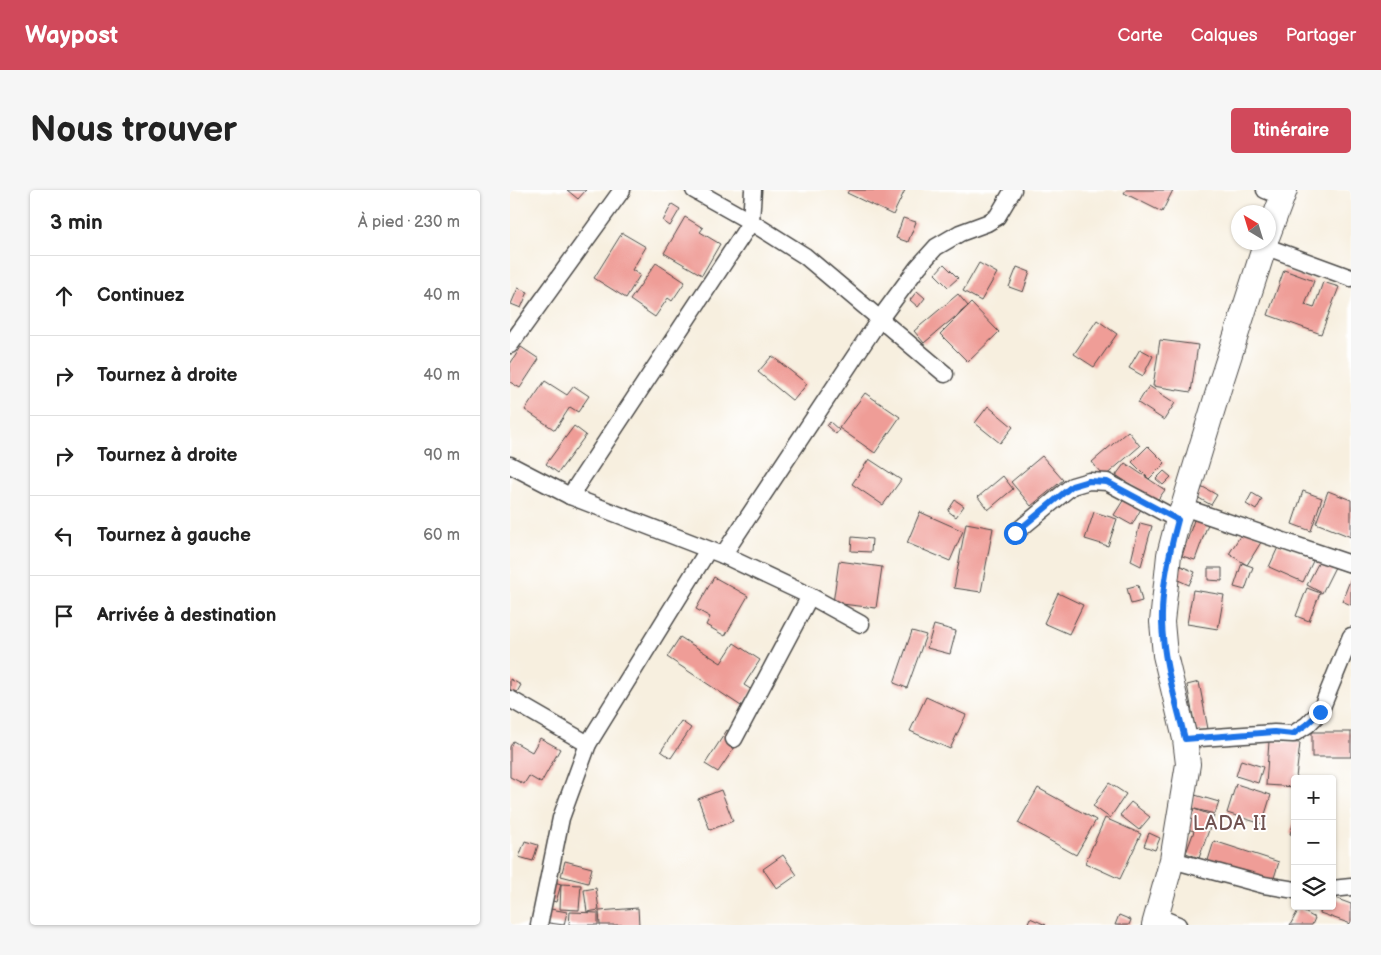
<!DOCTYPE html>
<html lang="fr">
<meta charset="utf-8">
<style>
body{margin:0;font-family:"Balsamiq Sans",sans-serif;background:#f6f6f6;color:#222}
.controls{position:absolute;right:15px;bottom:15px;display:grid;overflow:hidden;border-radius:5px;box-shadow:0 1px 4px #0004}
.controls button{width:45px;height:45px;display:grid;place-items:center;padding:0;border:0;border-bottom:1px solid #e0e0e0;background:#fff;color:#222;font:25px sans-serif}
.compass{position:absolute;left:721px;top:15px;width:45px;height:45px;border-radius:50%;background:#fff;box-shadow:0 1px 4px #0004;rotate:322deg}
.stop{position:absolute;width:15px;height:15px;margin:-11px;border:4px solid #1a73e8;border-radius:50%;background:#fff}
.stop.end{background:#1a73e8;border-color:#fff;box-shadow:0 1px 5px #0008}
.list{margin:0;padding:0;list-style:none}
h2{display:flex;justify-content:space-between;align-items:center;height:65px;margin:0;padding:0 20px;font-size:21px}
h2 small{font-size:16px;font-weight:400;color:#767676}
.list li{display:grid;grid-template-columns:32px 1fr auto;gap:15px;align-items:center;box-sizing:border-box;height:80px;padding:0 20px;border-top:1px solid #e0e0e0}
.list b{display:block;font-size:19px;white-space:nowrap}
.list em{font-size:16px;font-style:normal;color:#767676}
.icon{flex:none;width:28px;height:28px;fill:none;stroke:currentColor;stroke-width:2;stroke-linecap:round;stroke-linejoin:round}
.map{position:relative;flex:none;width:841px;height:735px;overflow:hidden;border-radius:5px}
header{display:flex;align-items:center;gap:30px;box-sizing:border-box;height:70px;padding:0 25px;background:#d1495b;color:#fff}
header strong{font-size:24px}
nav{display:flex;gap:28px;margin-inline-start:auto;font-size:18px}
.intro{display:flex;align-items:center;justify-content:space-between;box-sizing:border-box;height:120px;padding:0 30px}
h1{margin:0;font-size:35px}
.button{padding:12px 22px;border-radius:5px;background:#d1495b;color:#fff;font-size:18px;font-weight:700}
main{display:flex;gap:30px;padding:0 30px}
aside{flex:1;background:#fff;border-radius:5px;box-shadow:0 1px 4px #0004}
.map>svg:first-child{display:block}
.building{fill:#ef9d97}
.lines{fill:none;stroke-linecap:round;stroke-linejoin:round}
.street-casing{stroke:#4a4846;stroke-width:19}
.secondary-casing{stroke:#4a4846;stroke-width:26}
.street{stroke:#fff;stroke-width:16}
.secondary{stroke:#fff;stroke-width:24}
.route{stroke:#1a73e8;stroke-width:6}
.labels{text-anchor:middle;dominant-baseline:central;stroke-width:4;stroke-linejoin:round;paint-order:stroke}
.quarter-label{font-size:20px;letter-spacing:1px;fill:#705351;stroke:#fff}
</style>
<header>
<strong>Waypost</strong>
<nav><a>Carte</a><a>Calques</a><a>Partager</a></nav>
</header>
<div class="intro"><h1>Nous trouver</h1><a class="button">Itinéraire</a></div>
<main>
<aside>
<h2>3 min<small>À pied · 230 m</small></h2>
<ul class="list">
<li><svg class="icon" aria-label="ahead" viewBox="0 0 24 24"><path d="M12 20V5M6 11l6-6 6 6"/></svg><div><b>Continuez</b></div><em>40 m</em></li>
<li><svg class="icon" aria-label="right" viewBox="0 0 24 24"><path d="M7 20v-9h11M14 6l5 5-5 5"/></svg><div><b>Tournez à droite</b></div><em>40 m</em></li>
<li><svg class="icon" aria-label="right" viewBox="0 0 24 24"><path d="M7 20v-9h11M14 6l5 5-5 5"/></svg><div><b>Tournez à droite</b></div><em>90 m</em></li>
<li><svg class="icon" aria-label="left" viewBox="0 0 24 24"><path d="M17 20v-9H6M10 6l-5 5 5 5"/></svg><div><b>Tournez à gauche</b></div><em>60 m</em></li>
<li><svg class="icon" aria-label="arrive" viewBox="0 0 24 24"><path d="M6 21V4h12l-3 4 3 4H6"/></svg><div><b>Arrivée à destination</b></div></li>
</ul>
</aside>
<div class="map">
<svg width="841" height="735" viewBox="0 0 841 735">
<rect width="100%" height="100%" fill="#fff"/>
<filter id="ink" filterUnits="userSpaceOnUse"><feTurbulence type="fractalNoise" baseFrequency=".02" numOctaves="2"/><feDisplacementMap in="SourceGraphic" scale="10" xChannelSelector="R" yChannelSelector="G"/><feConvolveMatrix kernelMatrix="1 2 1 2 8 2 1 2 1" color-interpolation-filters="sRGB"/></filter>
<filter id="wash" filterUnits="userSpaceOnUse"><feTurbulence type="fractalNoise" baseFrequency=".0096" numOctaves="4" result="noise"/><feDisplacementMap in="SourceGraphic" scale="20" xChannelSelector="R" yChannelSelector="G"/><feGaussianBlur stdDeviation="1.12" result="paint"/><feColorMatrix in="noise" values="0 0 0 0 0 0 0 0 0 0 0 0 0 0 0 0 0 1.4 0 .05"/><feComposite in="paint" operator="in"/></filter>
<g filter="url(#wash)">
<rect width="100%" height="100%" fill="#f7efdf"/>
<g id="blocks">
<g class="building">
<path d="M57 0H76L68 9Z"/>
<path d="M339 0H395L383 25 337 3Z"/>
<path d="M616 0H663L652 22 614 3Z"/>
<path d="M162 14 170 19 160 36 153 31Z"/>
<path d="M175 27 193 38 190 42 210 54 192 85 154 63Z"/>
<path d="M393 28 406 32 398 52 386 48Z"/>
<path d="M112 43 136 57 122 80 130 85 116 108 84 88Z"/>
<path d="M146 73 175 92 162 111 158 108 145 127 120 110Z"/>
<path d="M469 73 487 83 471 111 453 101Z"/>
<path d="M434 74 448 88 438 97 425 84Z"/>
<path d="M507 77 520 82 513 102 499 97Z"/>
<path d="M774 80 804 91 795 115 804 118 813 92 829 97 811 144 758 125Z"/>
<path d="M8 98 18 102 11 118 1 114Z"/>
<path d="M407 101 415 108 408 117 400 110Z"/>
<path d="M448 104 458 116 414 153 404 141Z"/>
<path d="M461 113 489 142 458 172 430 144Z"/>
<path d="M587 130 607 144 584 177 564 164Z"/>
<path d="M650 150 688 155 681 202 643 196Z"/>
<path d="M11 157 29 169 10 198 0 192V174Z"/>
<path d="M630 159 643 166 633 186 619 178Z"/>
<path d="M262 166 297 194 283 211 248 182Z"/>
<path d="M35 191 57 205 64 196 79 206 68 222 60 217 45 240 15 220Z"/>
<path d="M639 196 665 213 654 230 628 213Z"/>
<path d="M355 203 390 227 365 263 329 238Z"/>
<path d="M478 216 503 237 490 253 465 233Z"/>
<path d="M320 232 329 240 326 244 317 236Z"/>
<path d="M64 236 76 245 48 283 36 274Z"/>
<path d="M618 241 630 256 594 287 582 272Z"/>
<path d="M638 256 655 273 639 289 622 272Z"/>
<path d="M532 266 553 290 521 316 501 292Z"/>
<path d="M359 269 391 290 373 315 342 294Z"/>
<path d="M615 273 655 300 646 312 606 285Z"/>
<path d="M654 281 661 287 653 295 646 289Z"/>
<path d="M493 286 503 299 478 320 468 307Z"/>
<path d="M693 297 707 305 701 315 687 307Z"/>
<path d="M793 301 812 308 801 341 782 334Z"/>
<path d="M818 301 841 310V347L806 333Z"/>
<path d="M742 303 752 309 746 320 736 314Z"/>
<path d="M614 309 631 319 622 335 604 325Z"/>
<path d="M445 310 454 316 446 327 438 321Z"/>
<path d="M410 322 453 341 440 371 397 353Z"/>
<path d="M584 322 607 329 598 356 575 349Z"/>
<path d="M685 327 699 331 685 370 672 366Z"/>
<path d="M456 333 483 338 471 402 444 398Z"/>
<path d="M630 333 642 336 631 376 621 371Z"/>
<path d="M735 338 753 349 737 375 719 364Z"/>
<path d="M342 347 362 349 361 362 341 361Z"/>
<path d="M769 355 803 371 793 392 759 377Z"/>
<path d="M812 366 827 373 812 403 797 395Z"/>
<path d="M329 371 372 377 366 418 323 413Z"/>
<path d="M732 373 743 377 735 400 724 397Z"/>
<path d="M671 376 685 382 679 395 666 389Z"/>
<path d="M698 378H712V391L698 390Z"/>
<path d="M204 387 238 406 215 446 196 435 200 427 186 419Z"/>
<path d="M841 388V415L832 411Z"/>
<path d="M628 395 632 411 621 414 617 398Z"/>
<path d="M797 398 810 403 799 431 786 426Z"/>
<path d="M683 400 714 405 708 439 677 434Z"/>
<path d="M548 403 573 415 559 444 534 433Z"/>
<path d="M424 435 446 441 440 464 417 458Z"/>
<path d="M402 441 416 445 397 498 384 493Z"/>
<path d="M170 447 211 473 224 453 250 470 234 495 242 500 231 516 157 467Z"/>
<path d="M0 489 11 495 2 511 0 510Z"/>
<path d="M689 492 698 539 686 542 677 495Z"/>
<path d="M416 507 456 525 440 559 400 541Z"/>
<path d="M171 531 181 538 161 568 151 561Z"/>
<path d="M217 540 231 548 208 582 195 574Z"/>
<rect x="802" y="542" width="39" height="25"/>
<path d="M30 548 50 559 31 593 19 586 14 594 0 587V557L3 551 22 562Z"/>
<path d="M759 551 790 553 785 597 756 595Z"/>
<path d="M731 570 753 577 748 593 726 586Z"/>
<path d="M599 593 616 604 600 628 583 616Z"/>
<path d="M726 594 761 605 752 634 717 623Z"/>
<path d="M528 598 586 630 566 665 508 633Z"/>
<path d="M211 600 223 631 200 640 188 609Z"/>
<path d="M685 605 709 612 705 624 681 618Z"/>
<path d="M621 612 640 627 629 640 610 625Z"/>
<path d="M684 619 704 626 689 668 676 663 684 641 677 639Z"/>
<path d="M595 628 631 644 610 689 575 673Z"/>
<path d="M785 629V645L780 644Z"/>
<path d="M639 643 650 648 645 660 634 656Z"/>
<path d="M15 651 28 655 23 671 9 667Z"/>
<path d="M704 651 769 672 761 697 696 677Z"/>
<path d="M273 665 287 685 267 699 253 679Z"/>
<path d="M55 671 82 678 78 693 51 686Z"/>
<path d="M41 691 51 694 46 712 36 709Z"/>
<path d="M51 694 71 695 69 720 50 719Z"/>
<path d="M86 698 89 720 77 722 74 700Z"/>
<path d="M822 707 841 714V734L810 723 812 716H822Z"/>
<path d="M35 718 57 722 54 735 32 732Z"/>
<path d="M128 718 129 735H90L89 721Z"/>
<path d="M789 719 805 728 802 735H780Z"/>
<path d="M60 722 88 723V735H59Z"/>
<path d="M609 725 621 730 619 735H605Z"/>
<path d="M520 728 536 735H517Z"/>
</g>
</g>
</g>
<g filter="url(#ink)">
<use href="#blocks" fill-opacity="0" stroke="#4a4846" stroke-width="1"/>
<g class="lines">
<g class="street-casing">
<g id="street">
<path d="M184 0 241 32 295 66 435 184"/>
<path d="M755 0 773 7"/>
<path d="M754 56 841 88"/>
<path d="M0 155 112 0"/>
<path d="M0 275 60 306 213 365 300 406 351 434"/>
<path d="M60 306 241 32 243 0"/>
<path d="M673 317 841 374"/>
<path d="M505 343 562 296 579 291 597 292 668 330"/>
<path d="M213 365 369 130 408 77 426 57 450 43 477 33 487 27 503 0"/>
<path d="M0 509 78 554"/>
<path d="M224 549 300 406"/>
<path d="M675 549 764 543 783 544 797 535 810 522 841 446"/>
<path d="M662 670 754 695 785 700"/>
<path d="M822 699 841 697"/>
<path d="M646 726 668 735"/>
<path d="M29 735 51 628 78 554 198 360"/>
</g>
</g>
<g class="secondary-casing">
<g id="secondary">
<path d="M758 45 775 0"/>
<path d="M644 735 662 670 678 574 675 549 655 465 652 432 659 365 668 330 673 317 711 192 756 52"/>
</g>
</g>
<use href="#street" class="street"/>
<use href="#secondary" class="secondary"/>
</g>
</g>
<g class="lines" filter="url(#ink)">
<path class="route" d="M505 343 562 296 579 291 597 292 668 330C659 363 651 398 652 432 653 472 666 511 675 549L764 542 783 544 797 534 810 522"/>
</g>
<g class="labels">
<g class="quarter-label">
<text x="720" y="634">LADA II</text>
</g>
</g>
</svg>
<div class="controls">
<button>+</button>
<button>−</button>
<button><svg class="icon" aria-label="layers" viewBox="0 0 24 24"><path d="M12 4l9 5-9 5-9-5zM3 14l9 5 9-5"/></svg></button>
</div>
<svg class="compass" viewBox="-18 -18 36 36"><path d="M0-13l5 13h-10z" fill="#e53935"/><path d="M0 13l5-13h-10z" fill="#767676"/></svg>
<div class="stop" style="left:505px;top:343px"></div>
<div class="stop end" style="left:810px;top:522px"></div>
</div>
</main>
